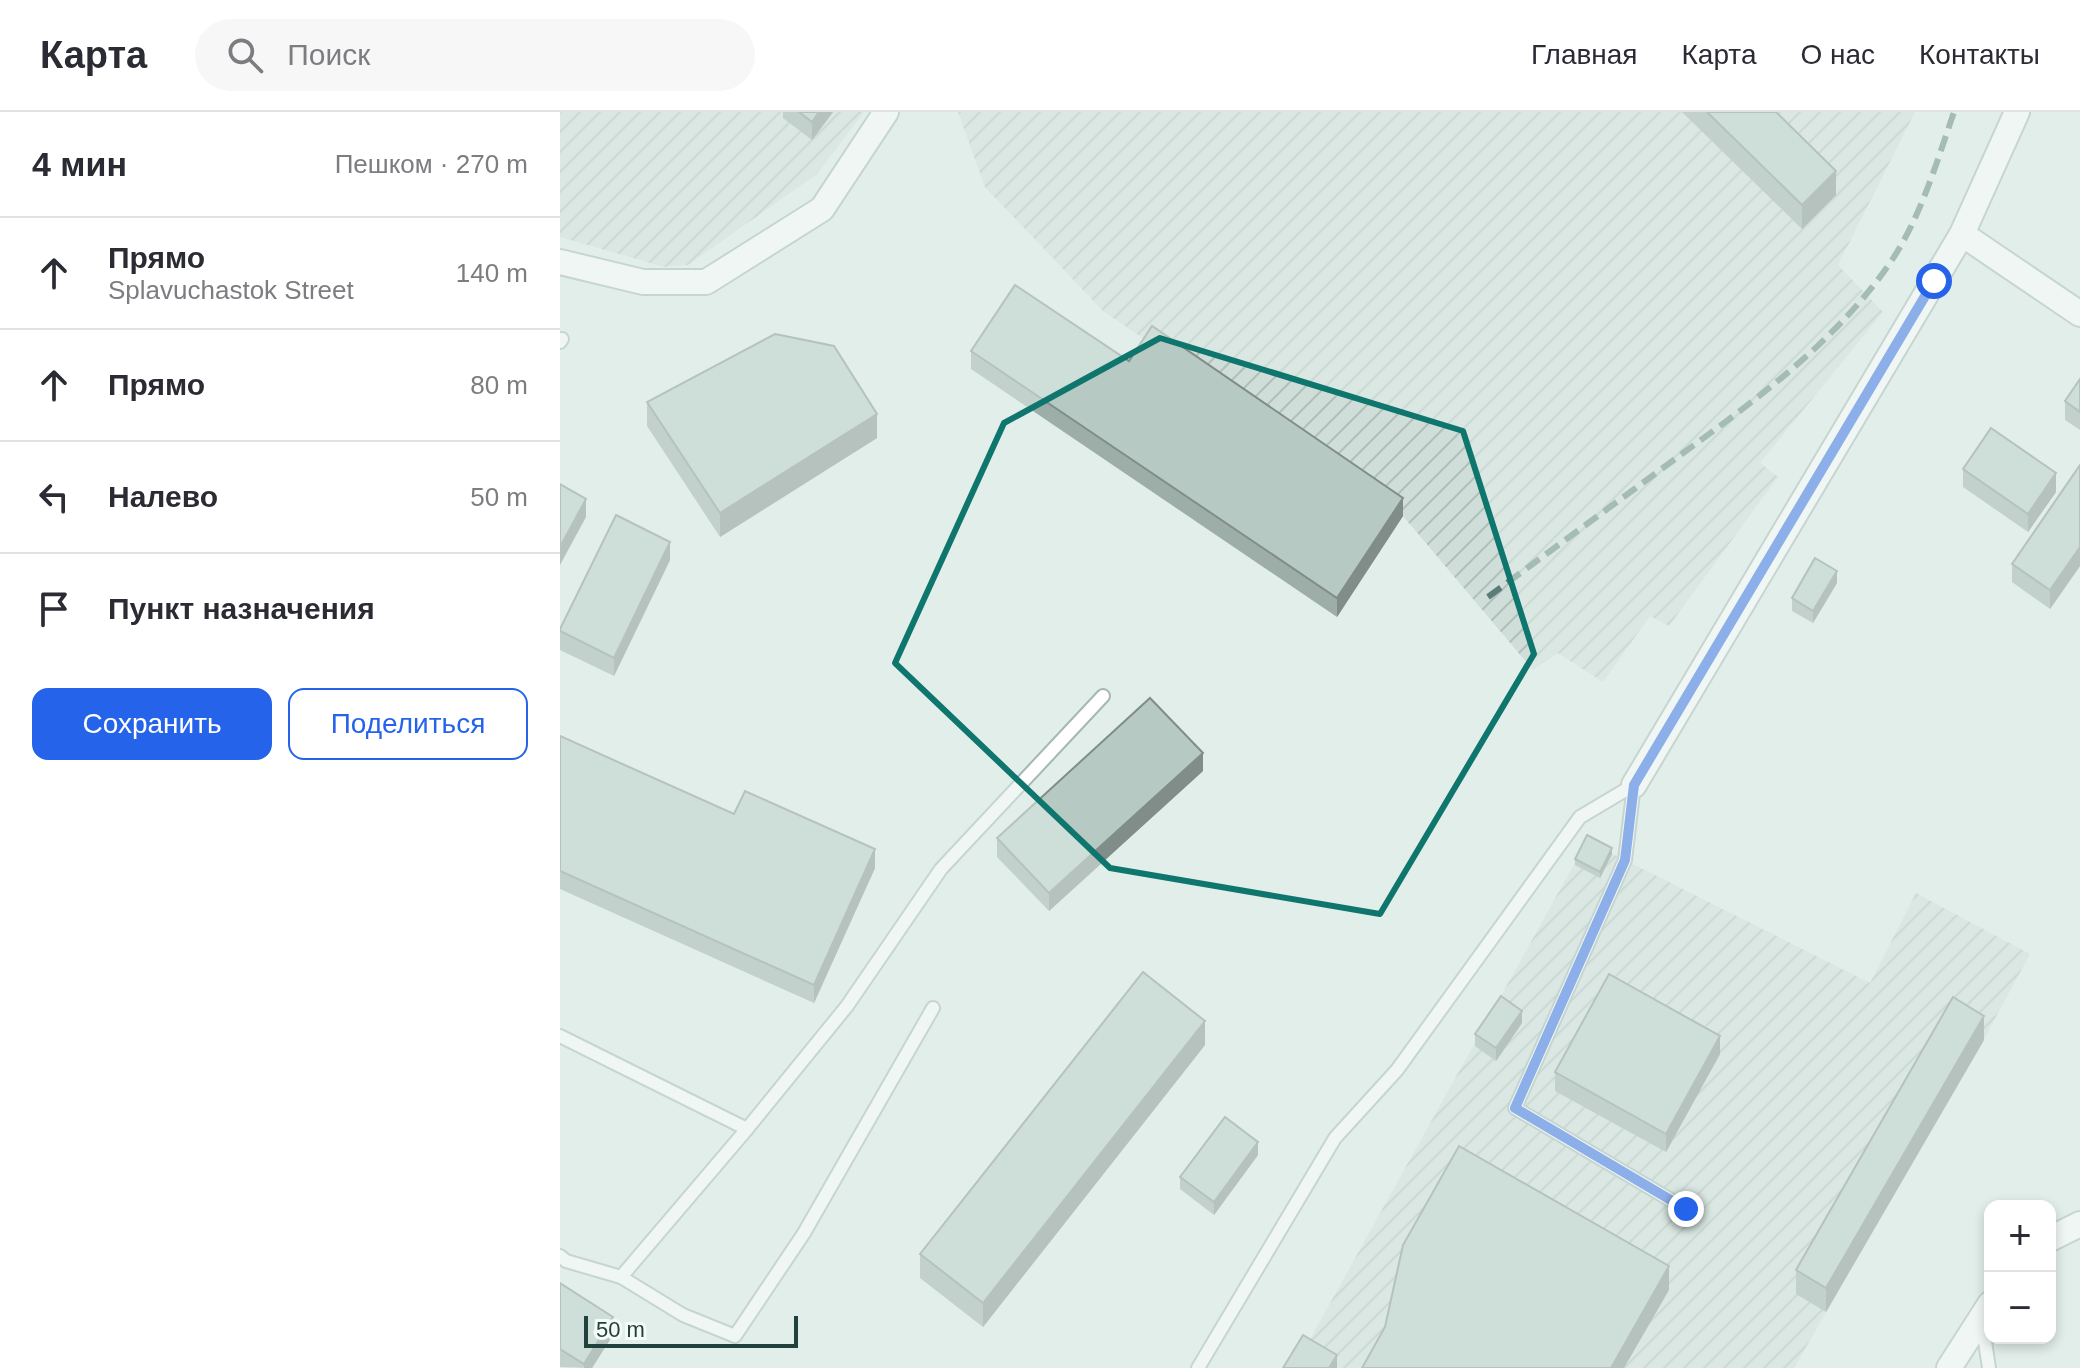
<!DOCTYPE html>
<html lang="ru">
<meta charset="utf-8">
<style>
body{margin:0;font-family:Arial,sans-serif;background:#f7f7f7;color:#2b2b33}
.controls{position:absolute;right:24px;bottom:24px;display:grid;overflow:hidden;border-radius:16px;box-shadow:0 4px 12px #0003}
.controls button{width:72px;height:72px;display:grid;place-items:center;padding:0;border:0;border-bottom:2px solid #e1e1e2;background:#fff;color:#2b2b33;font:40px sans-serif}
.scale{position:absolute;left:24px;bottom:20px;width:214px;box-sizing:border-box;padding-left:8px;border:4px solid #20413c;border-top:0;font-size:22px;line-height:28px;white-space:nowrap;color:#20413c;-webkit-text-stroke:6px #f3faf7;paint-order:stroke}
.stop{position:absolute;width:24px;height:24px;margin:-18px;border:6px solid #2563eb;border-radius:50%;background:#fff}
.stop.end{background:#2563eb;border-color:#fff;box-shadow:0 2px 8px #0008}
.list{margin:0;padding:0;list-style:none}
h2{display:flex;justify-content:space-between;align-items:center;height:104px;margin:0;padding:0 32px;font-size:34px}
h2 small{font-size:26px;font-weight:400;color:#7c7c81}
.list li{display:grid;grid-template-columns:52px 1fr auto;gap:24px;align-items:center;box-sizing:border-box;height:112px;padding:0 32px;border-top:2px solid #e1e1e2}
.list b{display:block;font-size:30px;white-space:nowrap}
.list p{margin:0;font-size:26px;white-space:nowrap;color:#7c7c81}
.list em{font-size:26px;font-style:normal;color:#7c7c81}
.actions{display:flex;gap:16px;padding:24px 32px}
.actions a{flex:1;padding:18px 0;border:2px solid #2563eb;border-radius:16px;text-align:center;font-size:28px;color:#2563eb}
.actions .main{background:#2563eb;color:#fff}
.icon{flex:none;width:44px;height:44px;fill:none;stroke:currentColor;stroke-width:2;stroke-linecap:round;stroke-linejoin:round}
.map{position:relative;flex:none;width:1520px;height:1256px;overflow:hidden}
header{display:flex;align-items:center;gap:48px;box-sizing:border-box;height:112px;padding:0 40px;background:#fff;border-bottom:2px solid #e1e1e2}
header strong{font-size:38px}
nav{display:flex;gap:44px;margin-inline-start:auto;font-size:28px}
.search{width:560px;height:72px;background:#f7f7f7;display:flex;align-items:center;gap:20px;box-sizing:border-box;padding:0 28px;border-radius:44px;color:#7c7c81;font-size:30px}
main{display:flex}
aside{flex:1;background:#fff}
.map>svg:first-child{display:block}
.industrial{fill:url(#industrial-furrows)}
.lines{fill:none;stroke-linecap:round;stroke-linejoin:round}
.service-casing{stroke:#a4b7b2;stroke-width:16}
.minor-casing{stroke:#a4b7b2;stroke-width:28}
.service{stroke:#fff;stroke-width:12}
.minor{stroke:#fff;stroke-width:24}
.rail{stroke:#5b7d77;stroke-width:6;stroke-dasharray:16 8;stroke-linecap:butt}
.wall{fill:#9dada8}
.shaded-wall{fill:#808d88}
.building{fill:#b7c9c3;stroke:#808d88;stroke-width:2}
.route{stroke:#2563eb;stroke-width:10}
.marked{fill:none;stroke:#0f766e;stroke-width:6;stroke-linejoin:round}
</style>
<header>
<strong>Карта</strong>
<div class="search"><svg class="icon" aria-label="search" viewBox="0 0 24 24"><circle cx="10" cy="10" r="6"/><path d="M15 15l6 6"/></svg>Поиск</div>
<nav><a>Главная</a><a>Карта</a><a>О нас</a><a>Контакты</a></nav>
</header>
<main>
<aside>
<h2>4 мин<small>Пешком · 270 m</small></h2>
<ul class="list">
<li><svg class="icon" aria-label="ahead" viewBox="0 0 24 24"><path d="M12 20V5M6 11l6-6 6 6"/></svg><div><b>Прямо</b><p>Splavuchastok Street</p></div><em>140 m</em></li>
<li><svg class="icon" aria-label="ahead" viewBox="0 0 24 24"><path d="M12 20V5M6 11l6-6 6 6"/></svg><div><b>Прямо</b></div><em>80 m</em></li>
<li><svg class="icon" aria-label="left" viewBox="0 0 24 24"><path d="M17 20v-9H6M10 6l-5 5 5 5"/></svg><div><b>Налево</b></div><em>50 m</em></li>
<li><svg class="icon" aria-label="arrive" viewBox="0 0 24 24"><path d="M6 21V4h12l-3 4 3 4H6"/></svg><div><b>Пункт назначения</b></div></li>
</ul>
<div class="actions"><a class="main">Сохранить</a><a>Поделиться</a></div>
</aside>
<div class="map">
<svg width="1520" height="1256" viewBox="0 0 1520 1256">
<defs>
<pattern id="industrial-furrows" width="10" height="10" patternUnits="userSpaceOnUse" patternTransform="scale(2)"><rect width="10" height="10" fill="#d0ded9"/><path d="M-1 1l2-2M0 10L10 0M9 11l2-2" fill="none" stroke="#b2c0bb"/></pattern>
</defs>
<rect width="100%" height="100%" fill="#e2eeea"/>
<g class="industrial">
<path d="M0 0H304L257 62 128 153 104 155 0 125Z"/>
<path d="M398 0H1355L1278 153 1323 200 1200 351 1218 365 1109 514 1090 504 1043 570 998 541 973 558 843 404 543 199 425 75Z"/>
<path d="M1027 729 1310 871 1356 781 1470 842 1424 927 1234 1256H734Z"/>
</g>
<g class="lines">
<g class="service-casing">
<g id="service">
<path d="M0 230 2 227"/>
<path d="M1074 673 1065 748 955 996 1126 1097"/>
<path d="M0 924 187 1017 61 1165 6 1149 0 1144"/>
<path d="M187 1017 287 894 381 757 543 584"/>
<path d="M61 1165 123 1203 175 1224 244 1121 373 896"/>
<path d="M1422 1210 1429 1256"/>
<path d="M638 1256 775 1026 837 958 1020 705 1074 673"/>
</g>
</g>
<g class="minor-casing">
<g id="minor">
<path d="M1402 122 1520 202"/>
<path d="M0 150 83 170H146L262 97 326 0"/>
<path d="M1074 673 1402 122 1457 0"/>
<path d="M1490 1127 1520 1112"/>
<path d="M1389 1256 1430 1192"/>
</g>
</g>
<use href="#service" class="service"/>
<use href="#minor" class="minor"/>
<path class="rail" d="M928 485C990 439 1053 393 1115 347 1193 290 1274 232 1330 151 1361 105 1376 52 1394 0"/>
</g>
<g class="wall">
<path d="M223 0H273L252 28 223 6Z"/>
<path d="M1122 0H1216L1276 83 1242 117Z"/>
<path d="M411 239 569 249 843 404 777 505 411 257Z"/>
<path d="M1520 267V318L1505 308V289Z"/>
<path d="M87 290 317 326 160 425 87 314Z"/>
<path d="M1403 357 1496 380 1468 420 1403 375Z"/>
<path d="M110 448 54 564 0 538V517Z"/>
<path d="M1452 452 1520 454 1490 497 1452 470Z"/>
<path d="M1277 471 1253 511 1232 499V486Z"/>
<path d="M0 624 174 702 315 756 254 891 0 777Z"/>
<path d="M643 659 489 799 437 745V726Z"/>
<path d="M1052 742 1040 766 1015 753V747Z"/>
<path d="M962 911 936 949 915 934V922Z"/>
<path d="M1424 928 1266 1200 1236 1182V1158Z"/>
<path d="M645 933 423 1215 360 1166V1142Z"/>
<path d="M1160 942 1106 1040 995 979V960Z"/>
<path d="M698 1043 654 1103 620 1077V1065Z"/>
<path d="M0 1171 53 1223 32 1256 0 1255Z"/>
</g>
<g class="shaded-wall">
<path d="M259 0H273L252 28V10Z"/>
<path d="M1276 59V83L1242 117V93Z"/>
<path d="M317 302V326L160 425V401Z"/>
<path d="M1496 361V380L1468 420V402Z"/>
<path d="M843 386V404L777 505V486Z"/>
<path d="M26 387V405L0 453V435Z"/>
<path d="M110 430V448L54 564V546Z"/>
<path d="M1520 435V454L1490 497V478Z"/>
<path d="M1277 459V471L1253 511V499Z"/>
<path d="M643 641V659L489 799V781Z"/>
<path d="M1052 736V742L1040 766V760Z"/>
<path d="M315 737V756L254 891V873Z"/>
<path d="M962 899V911L936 949V936Z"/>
<path d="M1424 904V928L1266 1200V1176Z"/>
<path d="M645 909V933L423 1215V1191Z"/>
<path d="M1160 924V942L1106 1040V1022Z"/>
<path d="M698 1030V1043L654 1103V1090Z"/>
<path d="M1109 1154V1178L1064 1256H1051Z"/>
<path d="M53 1205V1223L32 1256H24V1252Z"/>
<path d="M777 1243V1256H769Z"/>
</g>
<g class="building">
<path d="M239 0H259L252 10Z"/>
<path d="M1147 0H1216L1276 59 1242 93Z"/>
<path d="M455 173 569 249 592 214 843 386 777 486 411 239Z"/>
<path d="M215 222 274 234 317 302 160 401 87 290Z"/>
<path d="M1520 267V300L1505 289Z"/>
<path d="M1431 316 1496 361 1468 402 1403 357Z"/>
<path d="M1520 353V435L1490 478 1452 452Z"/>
<path d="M0 372 26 387 0 435Z"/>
<path d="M56 403 110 430 54 546 0 519V517Z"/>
<path d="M1255 446 1277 459 1253 499 1232 486Z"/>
<path d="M590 586 643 641 489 781 437 726Z"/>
<path d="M0 624 174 702 185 679 315 737 254 873 0 759Z"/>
<path d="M1027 723 1052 736 1040 760 1015 747Z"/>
<path d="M583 860 645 909 423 1191 360 1142Z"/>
<path d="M1049 862 1160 924 1106 1022 995 960Z"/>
<path d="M941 884 962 899 936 936 915 922Z"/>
<path d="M1393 885 1424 904 1266 1176 1236 1158Z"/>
<path d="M665 1005 698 1030 654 1090 620 1065Z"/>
<path d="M899 1034 1109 1154 1051 1256H802L825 1215 843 1133Z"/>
<path d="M0 1171 53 1205 24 1252 0 1237Z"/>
<path d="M743 1223 777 1243 769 1256H723Z"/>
</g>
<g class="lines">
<path class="route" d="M1126 1097 955 996 1065 748 1074 673 1374 169"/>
</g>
<path d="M0 0H1520V1256H0ZM600 226 903 319 974 542 820 802 550 756 335 551 444 311Z" fill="#e2eeea" fill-opacity=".55" fill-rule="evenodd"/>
<path class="marked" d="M600 226 903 319 974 542 820 802 550 756 335 551 444 311Z"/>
</svg>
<div class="controls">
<button>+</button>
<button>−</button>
</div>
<div class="scale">50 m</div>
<div class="stop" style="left:1374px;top:169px"></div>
<div class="stop end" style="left:1126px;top:1097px"></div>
</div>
</main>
